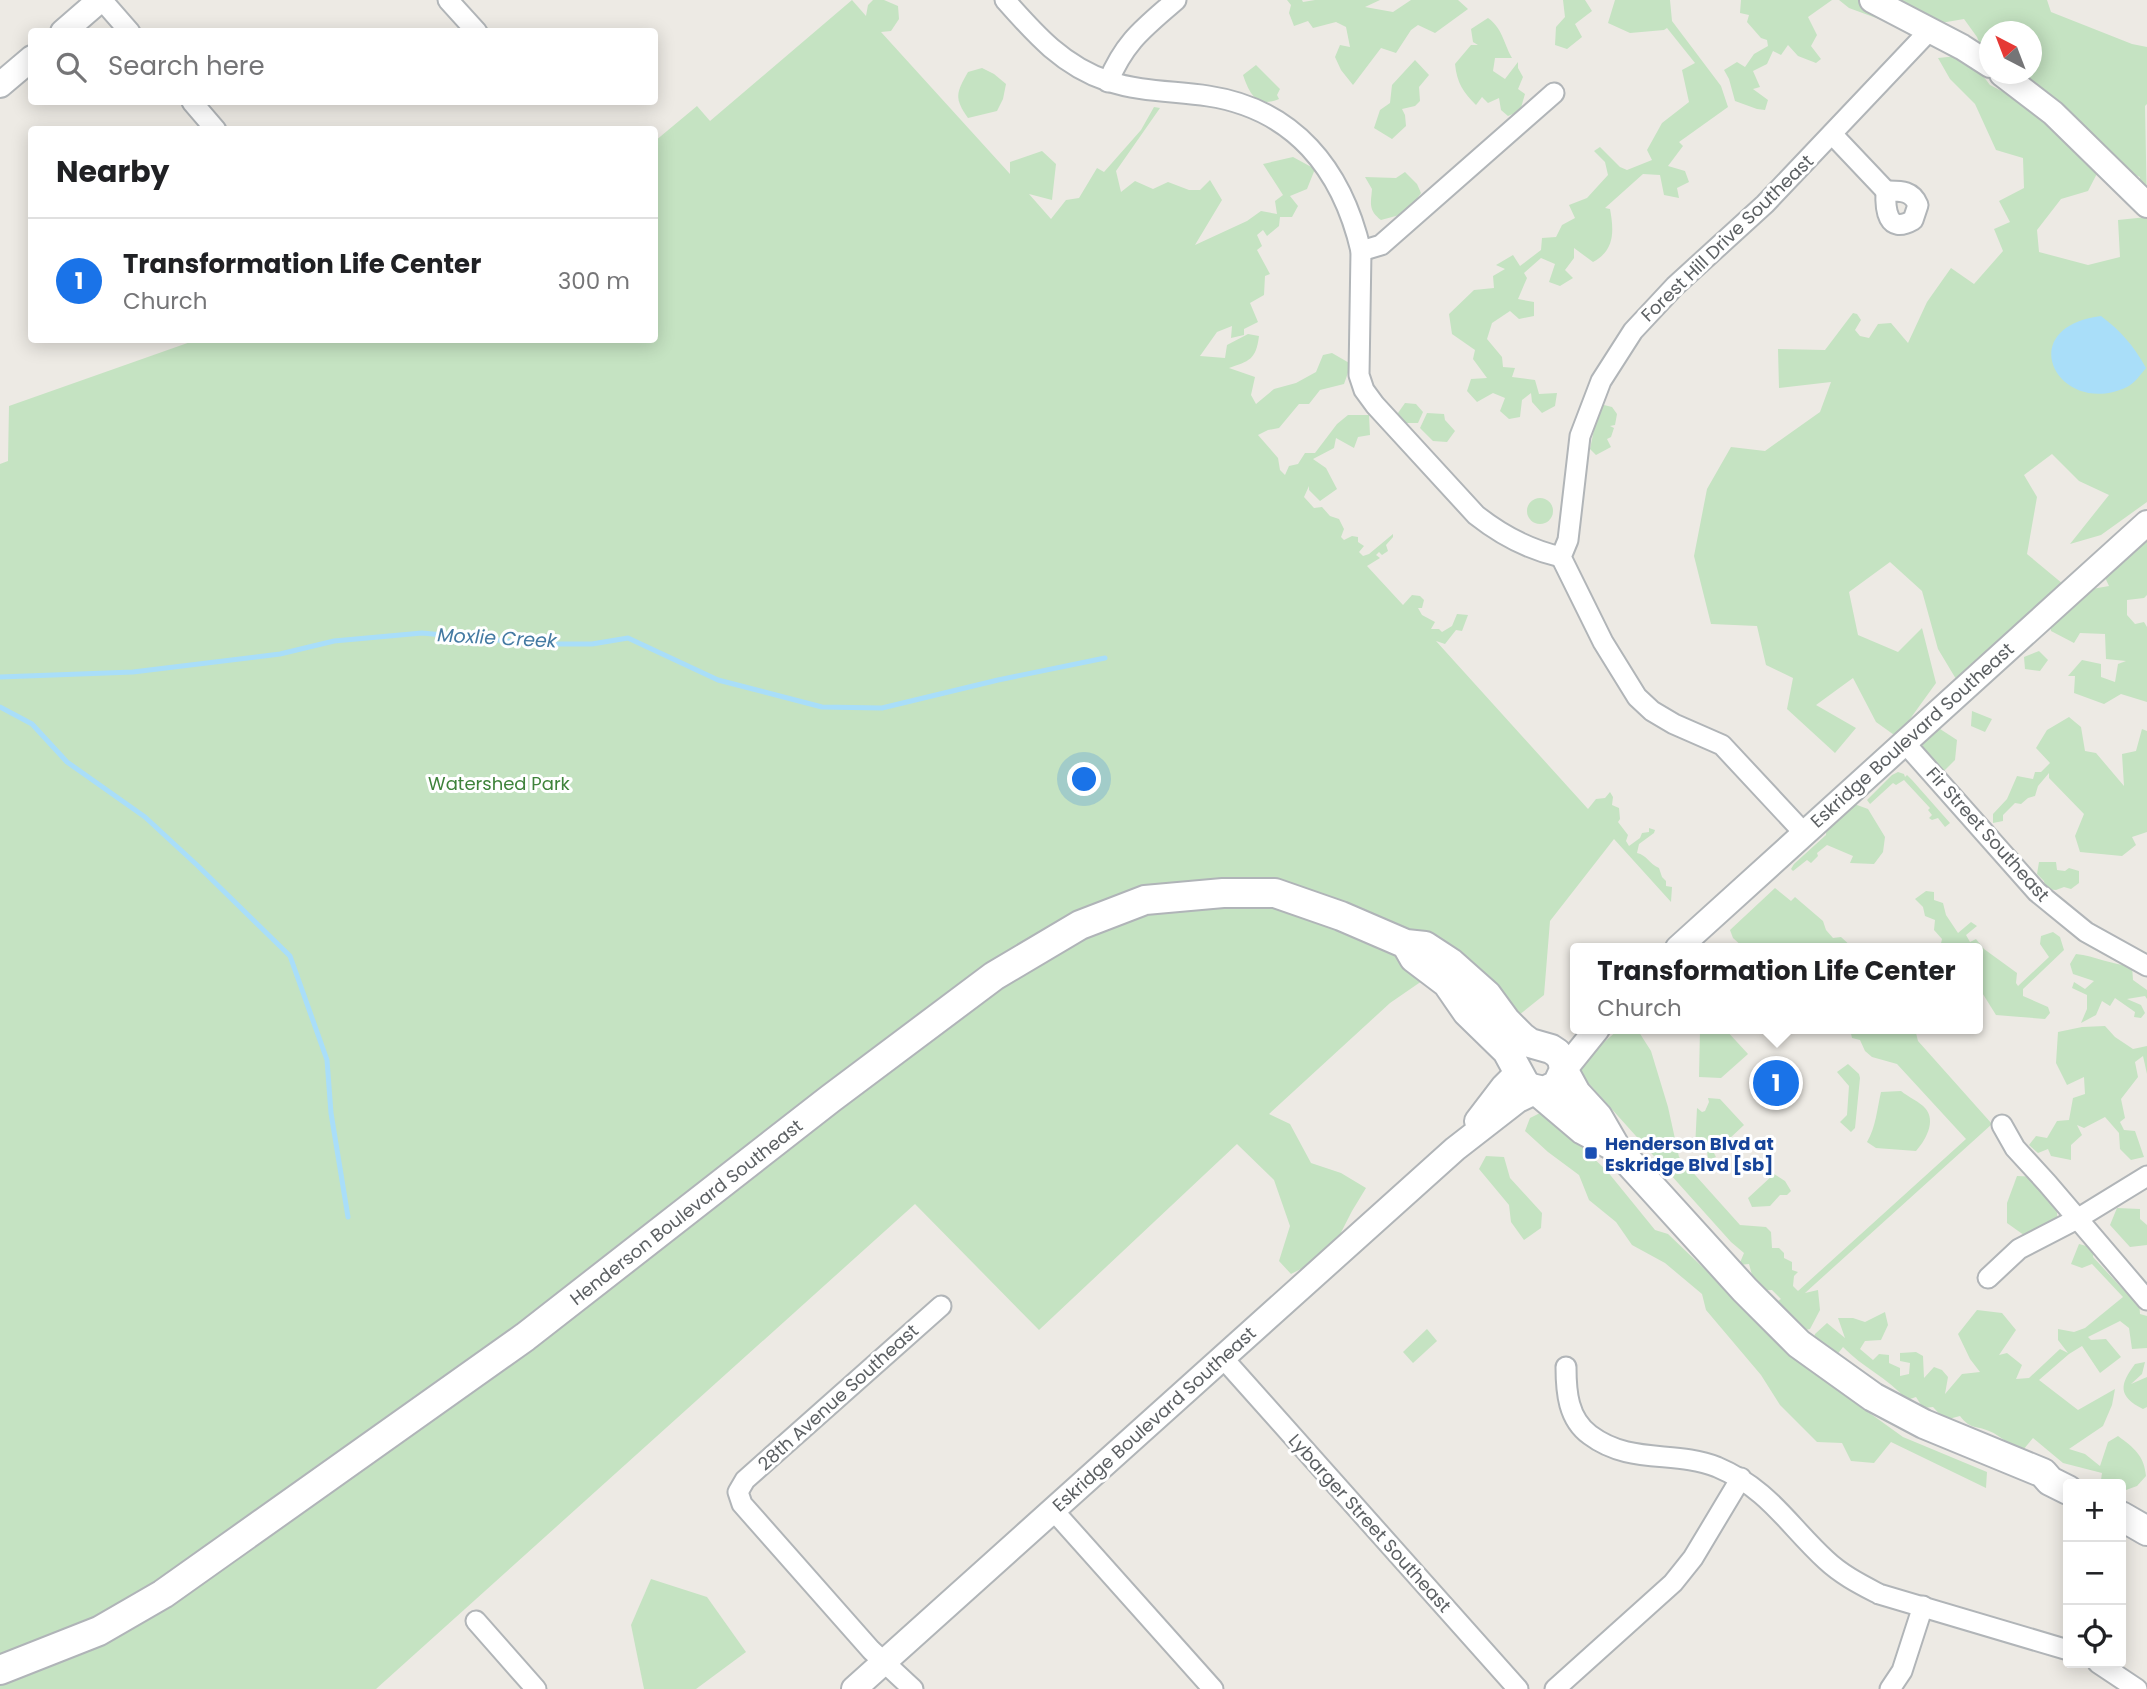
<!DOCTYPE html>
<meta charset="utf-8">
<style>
body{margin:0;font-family:Poppins,sans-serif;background:#f2f2f2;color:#202124}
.controls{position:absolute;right:21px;bottom:21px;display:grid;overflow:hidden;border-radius:7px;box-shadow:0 4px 18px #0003}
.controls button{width:63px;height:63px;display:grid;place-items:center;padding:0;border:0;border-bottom:2px solid #e0e0e0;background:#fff;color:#202124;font:35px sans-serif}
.compass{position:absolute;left:1979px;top:21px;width:63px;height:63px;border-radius:50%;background:#fff;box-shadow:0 4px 18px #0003;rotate:318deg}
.you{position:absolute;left:1085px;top:780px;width:24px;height:24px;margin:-18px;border:5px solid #fff;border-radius:50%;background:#1a73e8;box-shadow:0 0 0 10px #1a73e833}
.badge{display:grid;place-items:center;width:46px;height:46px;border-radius:50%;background:#1a73e8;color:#fff;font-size:23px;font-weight:700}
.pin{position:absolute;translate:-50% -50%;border:4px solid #fff;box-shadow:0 2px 7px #0006}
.popup{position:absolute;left:1570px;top:943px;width:413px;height:91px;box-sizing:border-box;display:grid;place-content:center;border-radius:7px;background:#fff;filter:drop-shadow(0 2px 5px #0005);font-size:23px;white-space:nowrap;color:#757577}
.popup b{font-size:26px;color:#202124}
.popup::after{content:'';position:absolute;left:50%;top:100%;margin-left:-14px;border:14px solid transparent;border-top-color:#fff}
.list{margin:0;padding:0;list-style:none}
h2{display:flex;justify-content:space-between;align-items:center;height:91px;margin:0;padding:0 28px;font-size:30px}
h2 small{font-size:23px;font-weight:400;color:#757577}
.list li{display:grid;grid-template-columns:46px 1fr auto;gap:21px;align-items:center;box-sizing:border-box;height:126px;padding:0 28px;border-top:2px solid #e0e0e0}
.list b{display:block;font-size:26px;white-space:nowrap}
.list p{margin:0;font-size:23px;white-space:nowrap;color:#757577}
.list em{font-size:23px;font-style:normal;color:#757577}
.icon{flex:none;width:38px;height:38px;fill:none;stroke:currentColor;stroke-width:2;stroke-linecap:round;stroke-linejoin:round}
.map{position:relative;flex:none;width:2147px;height:1689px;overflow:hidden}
.search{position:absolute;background:#fff;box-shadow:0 4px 18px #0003;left:28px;top:28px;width:630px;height:77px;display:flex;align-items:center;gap:18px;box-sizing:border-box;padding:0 24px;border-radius:7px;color:#757577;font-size:26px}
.panel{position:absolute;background:#fff;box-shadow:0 4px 18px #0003;left:28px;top:126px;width:630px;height:217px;border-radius:7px}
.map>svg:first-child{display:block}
.green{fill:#c5e3c2}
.water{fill:#a9def9}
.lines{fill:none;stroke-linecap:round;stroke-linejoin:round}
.stream{stroke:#a9def9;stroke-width:5}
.minor-casing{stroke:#b1b5b8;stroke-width:23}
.tertiary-casing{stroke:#b1b5b8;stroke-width:28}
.secondary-casing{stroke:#b0b4b8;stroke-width:32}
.minor{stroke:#fff;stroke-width:19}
.tertiary{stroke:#fff;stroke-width:24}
.secondary{stroke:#fff;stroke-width:28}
.transit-dot{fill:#1a4fb4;stroke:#fff;stroke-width:2.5}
.labels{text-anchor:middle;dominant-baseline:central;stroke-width:6;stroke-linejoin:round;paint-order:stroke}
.street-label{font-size:18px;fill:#5c6063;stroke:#fff}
.park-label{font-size:18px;fill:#3f833b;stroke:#fff}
.transit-label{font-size:18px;font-weight:bold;fill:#164399;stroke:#fff;text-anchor:start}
.water-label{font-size:19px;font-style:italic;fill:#447aa2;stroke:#fff}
</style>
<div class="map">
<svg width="2147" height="1689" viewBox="0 0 2147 1689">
<rect width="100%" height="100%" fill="#edeae4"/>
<g class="green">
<path d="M852 0 866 16 868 5 873 0H884L898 6 899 19 891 31 881 32 1010 174V162L1042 151 1056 164 1052 200 1029 194 1051 219 1066 200 1079 198 1097 168 1104 172 1141 130 1154 107 1160 108 1116 171 1121 192 1135 181 1153 189 1168 182 1189 190H1200L1210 180 1222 200 1195 245 1247 221 1261 211 1277 214 1275 201 1283 195 1263 164 1293 157 1315 169 1307 189 1290 196 1298 206 1292 217H1280L1279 226 1267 236 1263 230 1257 235 1262 246 1257 250 1270 274 1265 276 1264 295 1250 303 1258 322 1244 329V335L1231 338 1232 326 1217 332 1200 356 1225 358 1227 345 1248 334 1259 336C1256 360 1249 361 1229 368L1255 377 1251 395 1256 404 1274 389 1296 383 1316 372 1323 355 1332 353 1351 364 1344 384 1320 390 1309 404H1299L1279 428 1268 430 1258 435 1278 458 1280 470 1285 475 1289 466 1298 464 1305 453H1315L1337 424 1348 415H1369L1370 435 1358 437 1354 448 1336 438 1334 448 1313 459 1326 468 1337 489 1320 501 1309 490V486L1304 497 1314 508 1322 507 1330 516 1339 519 1344 529 1341 537 1344 540 1352 536 1358 537V542L1364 546 1359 552 1363 556 1369 554 1393 534V537L1386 545 1388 551 1382 555 1379 552 1376 555 1380 558 1367 566 1403 605 1412 595 1420 596 1424 600 1422 608H1418L1422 615 1435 622 1431 629H1439L1442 632 1452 626 1457 614 1468 615 1462 631 1456 630 1445 644 1436 641 1588 809 1596 799 1605 798 1610 792 1613 797 1612 805 1619 808 1620 819 1618 822 1628 835 1626 841 1629 846 1640 838 1642 833 1649 832V828L1655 830 1654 833 1639 844 1637 853C1647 855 1649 864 1659 868L1662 877 1666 881V886L1672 887 1671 902 1614 839 1550 921 1544 995 1519 1015 1435 972 1390 1003 1269 1114 1290 1124 1311 1163 1341 1173 1366 1188 1352 1211 1330 1254 1291 1274 1279 1261 1290 1226 1274 1180 1237 1144 1039 1330 915 1204 376 1689H0V464L8 461 9 406 196 340H654L655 141 697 106 710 121Z"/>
<path d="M1287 0H1302L1303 2 1315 0H1380L1365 7 1393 12 1411 0H1458L1468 9 1435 33 1418 25 1411 30 1396 53 1381 48 1353 85 1341 70 1335 57 1340 45 1350 47 1346 27 1336 22 1313 28 1308 21 1294 26 1289 13 1291 5Z"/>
<path d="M1563 0H1585L1592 11 1575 24 1582 37 1567 49 1555 45 1556 27 1565 17Z"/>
<path d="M1615 0H1670L1672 21 1721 86 1728 107 1679 142 1683 146 1668 166 1685 171 1689 182 1677 188 1679 198 1664 195 1660 175 1643 174 1605 208 1610 209C1614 231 1615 250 1593 262L1574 248V258L1565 270 1573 278 1560 286 1549 282 1555 264 1541 258 1524 273 1527 278 1518 299 1534 302V316L1519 319 1510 311 1492 323 1487 339 1502 357 1503 367 1515 368 1512 377 1535 380 1539 394 1557 393 1555 406 1542 413 1532 402 1531 393 1522 400 1520 417 1509 419 1500 411 1505 398 1493 393 1477 402 1467 391 1471 379 1487 378 1473 359 1475 350 1452 334 1449 314 1474 290 1494 288 1493 276 1505 269 1496 265 1513 255 1520 266 1541 250 1542 238 1556 237 1562 225 1575 218 1569 205 1587 198 1608 175 1605 162 1594 151 1600 147 1620 167 1627 170 1652 160 1647 150 1662 123 1689 102 1682 70 1695 63 1667 28 1664 30 1630 33 1608 23Z"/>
<path d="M1741 0H1832L1808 17 1817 35 1811 46 1821 59 1816 63 1798 56 1788 45 1781 55 1773 51 1767 64 1753 71 1760 87 1753 89 1768 100 1765 110 1757 109 1735 101 1729 79 1724 70 1737 62 1745 67 1754 54 1768 46 1767 40 1761 38 1747 22 1749 15 1740 13Z"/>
<path d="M1839 0H2047L2051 12 2132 44 2147 47V104L2145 106 2147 210 2133 199 2140 177 2103 162 2088 191 2061 199 2037 230 2039 252 2088 265 2120 257 2118 220 2147 217V502L2101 535 2070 544 2109 495 2079 481 2052 454 2024 475 2037 497 2027 554 2063 584 1956 679 1938 649 1922 591 1890 562 1849 592 1858 635 1898 652 1922 628 1936 683 1897 737 1876 722 1853 678 1816 705 1856 728 1835 753 1787 709 1793 678 1766 665 1757 626 1711 624 1694 556 1707 489 1731 447 1765 451 1820 412 1831 382 1779 388 1778 349 1825 350 1853 313 1857 314 1861 320 1855 330 1860 336 1869 338 1878 324 1891 323 1908 343 1927 302 1951 268 1974 284 2003 251 1994 229 2010 222 1999 201 2024 188 2023 158 1996 150 1975 104 1950 79 1938 58 1967 55 1990 85 2030 106 2051 111 2025 74H2032V32H1990L1989 68 1977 37 1964 19 1906 29 1849 8Z"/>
<path d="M1488 18C1503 29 1503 42 1512 58H1495L1493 71 1505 79 1518 62V68L1523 77 1518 89 1525 94 1520 111 1508 116 1501 110 1499 98 1488 103 1482 97 1476 105C1463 92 1457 83 1455 64L1471 45H1478L1473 42 1471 29Z"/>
<path d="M1415 60 1429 75 1419 87 1420 101 1415 106 1402 109 1405 115 1406 126 1392 139 1374 128 1380 110 1390 103 1392 85Z"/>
<path d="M1256 65 1280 89 1277 95 1279 99C1257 108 1250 95 1243 75Z"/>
<path d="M982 68 994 74 1006 84 1003 99 997 111 968 118C954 98 956 93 968 72Z"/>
<path d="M1405 172 1417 184 1421 193 1407 213 1381 220C1368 210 1371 203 1372 189L1365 177 1396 178Z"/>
<path d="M1405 403 1416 404 1423 412 1418 423H1398V413Z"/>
<path d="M1604 405 1612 407 1617 414 1615 425 1610 426 1614 428 1611 437 1607 439 1611 447 1596 455 1590 449 1598 410Z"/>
<path d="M1427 413 1444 414 1445 420 1455 431 1447 442 1433 441 1420 428Z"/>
<circle cx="1540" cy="511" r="13"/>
<path d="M2147 533V595L2144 598 2127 600V615L2135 624 2144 622 2147 627V702L2121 694 2104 704 2074 693 2075 676H2068L2082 660 2101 664V677L2115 682 2118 664 2126 661 2106 659 2105 634 2080 633 2074 643 2051 631 2050 618 2064 594 2109 586 2101 569Z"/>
<path d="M2039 651 2048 660 2040 671 2025 669 2024 657Z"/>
<path d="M1972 711 1992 719 1985 732 1971 726Z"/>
<path d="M2069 717 2081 727 2085 751 2096 753 2124 786 2122 754 2136 751 2142 729 2147 731V832L2132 837 2136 845 2122 856 2080 852 2075 836 2084 814 2049 778V773L2038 786 2035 796 2028 798 2021 804 2015 803 2003 815V821L1993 823V814L2007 799 2017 776 2033 779 2035 772H2041L2050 763 2036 748 2047 730Z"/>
<path d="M1937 727 1957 740 1955 760 1943 772 1923 773V741Z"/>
<path d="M1898 772 1904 774 1905 777 1907 775 1912 780 1950 823 1945 827 1938 818 1932 820 1929 818 1932 815 1928 810 1930 808 1904 780 1896 785 1893 783 1870 804 1867 800 1892 775Z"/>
<path d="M1846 801 1868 809 1885 837 1883 852 1874 864 1850 863 1853 856 1827 845 1817 853 1818 856 1811 863 1807 860 1793 871 1791 869 1794 864 1826 835 1827 818Z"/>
<path d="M2039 862H2056L2057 870 2065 871 2069 868 2079 871V883L2071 889 2064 887 2056 890 2045 889 2044 881 2037 874Z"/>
<path d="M1775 888 1791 901 1795 897 1823 921 1826 930 1833 938 1841 937 1853 948H1744L1733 938 1730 930Z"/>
<path d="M1926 891 1934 892V900L1943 903 1946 915 1958 933 1971 922 1977 926 1966 935 1970 942 1976 939 1984 949 2017 973 2016 983 2018 986 2049 957 2040 944 2041 936 2053 932 2060 937 2064 950 2023 989V996L2048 1007 2050 1013 2045 1019 1996 1015 1981 991 1977 990V948H1940L1942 939 1934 930 1935 920 1925 916 1923 907 1915 899Z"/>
<path d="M2076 954C2095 956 2112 965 2132 966L2133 980 2147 990V999L2145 996 2127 999 2141 1005 2145 1013 2141 1018 2134 1017 2135 1012 2115 998 2110 1006 2102 1001 2096 1015 2081 1023 2087 1009V995L2072 988 2074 982 2085 989 2094 981 2073 974 2070 964Z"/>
<path d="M2105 1026 2115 1037 2133 1049 2147 1046V1074L2143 1056 2135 1062 2138 1077 2121 1099 2125 1118 2120 1122 2124 1130 2135 1131 2144 1157 2131 1160 2120 1149 2119 1133 2105 1117 2084 1128 2077 1125 2082 1135 2071 1145V1160L2051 1156 2048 1149 2038 1153 2029 1145 2036 1136 2047 1138 2057 1121 2069 1120 2073 1098 2085 1094 2084 1077 2067 1085 2056 1063 2058 1032 2082 1027Z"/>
<path d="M1619 1029H1637L1651 1051 1668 1107 1679 1157 1740 1225 1766 1227 1771 1232 1772 1248H1779L1784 1253V1258L1792 1262V1270L1798 1272 1794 1276 1793 1286 1798 1291 1966 1139 1897 1064 1872 1057 1865 1051 1860 1040 1852 1038 1850 1029H1915L1918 1041 1992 1124 1805 1293 1818 1290 1820 1310 1810 1329 1797 1332 1775 1303 1781 1299 1772 1290H1762L1748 1281 1752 1275 1749 1264 1739 1265 1744 1253 1731 1242 1583 1077 1580 1069 1584 1060Z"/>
<path d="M1700 1029H1725L1748 1054 1721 1078 1699 1077Z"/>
<path d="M1848 1064 1859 1074 1860 1078 1855 1128 1851 1132 1840 1122 1847 1115 1849 1086 1837 1072Z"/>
<path d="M1901 1091C1908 1097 1920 1102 1925 1108 1937 1121 1925 1141 1916 1151L1876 1148 1867 1142C1876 1127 1877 1109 1881 1092Z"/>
<path d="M1708 1098 1720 1099 1744 1125 1714 1153 1716 1157 1708 1160 1707 1151H1698L1695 1148 1697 1108 1702 1112 1705 1111 1709 1102Z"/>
<path d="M1544 1111 1607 1171 1655 1230 1668 1234 1811 1371 1903 1437 1987 1472 1986 1488 1891 1442 1874 1463 1851 1461 1842 1443 1817 1442 1780 1405 1761 1375 1706 1310 1702 1294 1665 1263 1632 1245 1616 1222 1589 1200 1579 1175 1548 1152 1525 1131 1530 1118Z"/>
<path d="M1486 1156 1504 1157 1510 1178 1542 1213 1541 1228 1524 1240 1511 1222 1509 1205 1479 1169Z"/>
<path d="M1774 1174 1785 1181 1791 1191 1787 1195H1780L1770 1206 1752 1207 1748 1198Z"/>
<path d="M2017 1176 2039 1177 2056 1203 2058 1224 2028 1238 2007 1223V1203Z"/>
<path d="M2117 1208 2140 1209V1219L2147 1225V1245L2130 1247 2110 1225Z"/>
<path d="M2079 1244 2094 1248 2093 1257 2131 1298 2139 1300 2140 1314 2147 1316V1348L2132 1349 2129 1328 2120 1321 2088 1337 2091 1340 2106 1339 2121 1357 2100 1373 2082 1346 2069 1354 2039 1380 2078 1410 2115 1389 2112 1405 2103 1426 2069 1449 2085 1454 2100 1466 2108 1442 2118 1436C2134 1448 2144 1455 2146 1476L2137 1486 2126 1490 2121 1488V1484H2112L2101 1480 2102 1473 2063 1463 2033 1438 2023 1450C2007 1445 2002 1436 1989 1431 1975 1425 1971 1430 1960 1416L1945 1420 1933 1407 1923 1408 1916 1397 1907 1400C1888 1378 1862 1367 1843 1347L1836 1356 1811 1348 1815 1334 1827 1323 1845 1338 1838 1318H1853L1865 1322 1885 1312 1888 1325 1881 1340 1865 1341 1860 1349 1873 1360 1879 1354 1889 1355V1363L1900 1368V1376L1909 1374 1910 1363 1900 1361V1353L1916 1352 1923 1356 1924 1378 1934 1367 1942 1370 1948 1377 1945 1394 1962 1374 1980 1372 1970 1359 1958 1334 1977 1310 2002 1313 2016 1330 1999 1355 2007 1353 2022 1365 2016 1379 2029 1378 2060 1349 2068 1353 2058 1340V1329L2074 1332 2085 1328 2123 1297 2092 1264 2082 1268 2071 1264Z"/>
<path d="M1427 1329 1437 1341 1413 1363 1403 1352Z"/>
<path d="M2145 1362 2142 1374 2131 1384 2147 1377V1407L2143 1409C2117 1396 2120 1384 2135 1364Z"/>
<path d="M651 1579 707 1597 746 1652 696 1689H644L631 1625Z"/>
</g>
<path class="water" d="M2101 316C2121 331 2134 346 2146 368 2141 374 2134 384 2127 387 2059 419 2010 328 2101 316Z"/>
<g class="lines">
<g class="stream">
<path d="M0 677 133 672 280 654 334 641 422 633 539 644H592L628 638 718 680 822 707 882 708 998 680 1105 658"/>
<path d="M0 707 32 724 67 762 145 817 198 866 290 956 327 1060 331 1113 348 1217"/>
</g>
<g class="minor-casing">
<g id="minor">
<path d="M102 0 130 32"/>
<path d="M448 0 477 32"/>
<path d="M1005 0C1035 34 1063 66 1108 81 1140 92 1175 91 1208 96 1294 109 1342 169 1361 251L1359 375 1364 390 1375 405 1476 515C1500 534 1530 550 1561 557"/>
<path d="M1108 82C1125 41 1144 28 1176 0"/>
<path d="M192 102 216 130"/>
<path d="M1832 134 1886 191"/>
<path d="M1886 191C1900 191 1912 190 1918 205L1913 220C1887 235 1885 209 1886 191Z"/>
<path d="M1361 251 1381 245 1554 93"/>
<path d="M1904 742 2037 892 2086 932 2147 966"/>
<path d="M1804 833 1722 745 1674 724 1652 711 1637 697 1603 642 1561 557 1568 540 1580 436 1601 381 1633 331 1675 286 1765 204 1929 31"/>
<path d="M2002 1125 2015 1148 2047 1183 2147 1300"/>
<path d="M1988 1278 2019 1249 2077 1219 2147 1176"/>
<path d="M1222 1357 1518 1689"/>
<path d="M1566 1367C1566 1392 1568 1419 1590 1435 1630 1465 1674 1450 1717 1467 1769 1489 1787 1524 1826 1560 1842 1575 1860 1584 1879 1594L2068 1650"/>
<path d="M1053 1510 1213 1689"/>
<path d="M476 1621 536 1689"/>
<path d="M2098 1663 2137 1689"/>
<path d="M913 1689 871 1650 742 1504 738 1492 745 1480 941 1306"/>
<path d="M1555 1689 1673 1583 1693 1558 1741 1478"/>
<path d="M1890 1689 1902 1671 1923 1606"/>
</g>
</g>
<g class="tertiary-casing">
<g id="tertiary">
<path d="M1872 0 1962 47 1990 65"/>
<path d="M63 32 100 0"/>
<path d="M2002 74 2053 113 2147 205"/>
<path d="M0 85 32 58"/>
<path d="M1678 948 2147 523"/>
<path d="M1564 1070 1597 1029"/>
<path d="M1477 1121 1503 1087 1519 1071"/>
<path d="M854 1689 1455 1149 1518 1100 1537 1091"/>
</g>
</g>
<g class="secondary-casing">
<g id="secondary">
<path d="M1564 1071 1576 1093 1598 1117 1616 1148 1745 1290 1799 1344 1873 1397 1924 1424 2043 1473 2050 1481 2068 1490"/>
<path d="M1537 1091 1583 1130 1611 1145"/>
<path d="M2121 1516 2147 1531"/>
<path d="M0 1670 99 1631 163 1594 525 1337 830 1099 994 976 1080 925 1145 900 1223 893H1275L1341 916 1406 944 1425 946 1451 963 1487 995 1506 1021 1522 1037 1530 1043 1551 1049 1557 1053 1562 1059 1564 1070 1557 1085 1544 1091 1531 1088 1525 1084 1507 1051 1467 1012 1447 983 1414 958 1406 944"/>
</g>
</g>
<use href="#minor" class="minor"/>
<use href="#tertiary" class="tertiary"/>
<use href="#secondary" class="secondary"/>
</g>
<rect class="transit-dot" x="1584" y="1146" width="14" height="14" rx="3.5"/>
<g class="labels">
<g class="street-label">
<text transform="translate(1727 238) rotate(-44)">Forest Hill Drive Southeast</text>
<text transform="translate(1912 735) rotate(-42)">Eskridge Boulevard Southeast</text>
<text transform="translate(1988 834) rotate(48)">Fir Street Southeast</text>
<text transform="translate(686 1212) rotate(-38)">Henderson Boulevard Southeast</text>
<text transform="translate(838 1397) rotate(-42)">28th Avenue Southeast</text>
<text transform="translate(1154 1419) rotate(-42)">Eskridge Boulevard Southeast</text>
<text transform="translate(1370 1523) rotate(48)">Lybarger Street Southeast</text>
</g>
<g class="park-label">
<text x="499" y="783">Watershed Park</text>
</g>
<g class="transit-label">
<text x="1605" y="1143">Henderson Blvd at<tspan x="1605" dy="21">Eskridge Blvd [sb]</tspan></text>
</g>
<g class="water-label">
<text transform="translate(497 638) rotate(3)">Moxlie Creek</text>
</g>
</g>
</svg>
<div class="controls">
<button>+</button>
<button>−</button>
<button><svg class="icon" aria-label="locate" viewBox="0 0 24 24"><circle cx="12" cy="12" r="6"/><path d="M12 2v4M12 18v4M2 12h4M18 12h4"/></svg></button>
</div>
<svg class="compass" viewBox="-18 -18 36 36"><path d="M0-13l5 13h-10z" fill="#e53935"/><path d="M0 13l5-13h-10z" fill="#757577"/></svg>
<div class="you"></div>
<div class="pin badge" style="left:1776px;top:1083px">1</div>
<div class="popup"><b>Transformation Life Center</b>Church</div>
<div class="search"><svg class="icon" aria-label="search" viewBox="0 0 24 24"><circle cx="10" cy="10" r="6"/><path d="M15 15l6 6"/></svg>Search here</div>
<section class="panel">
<h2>Nearby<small></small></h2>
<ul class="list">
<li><span class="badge">1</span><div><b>Transformation Life Center</b><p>Church</p></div><em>300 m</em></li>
</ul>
</section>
</div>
